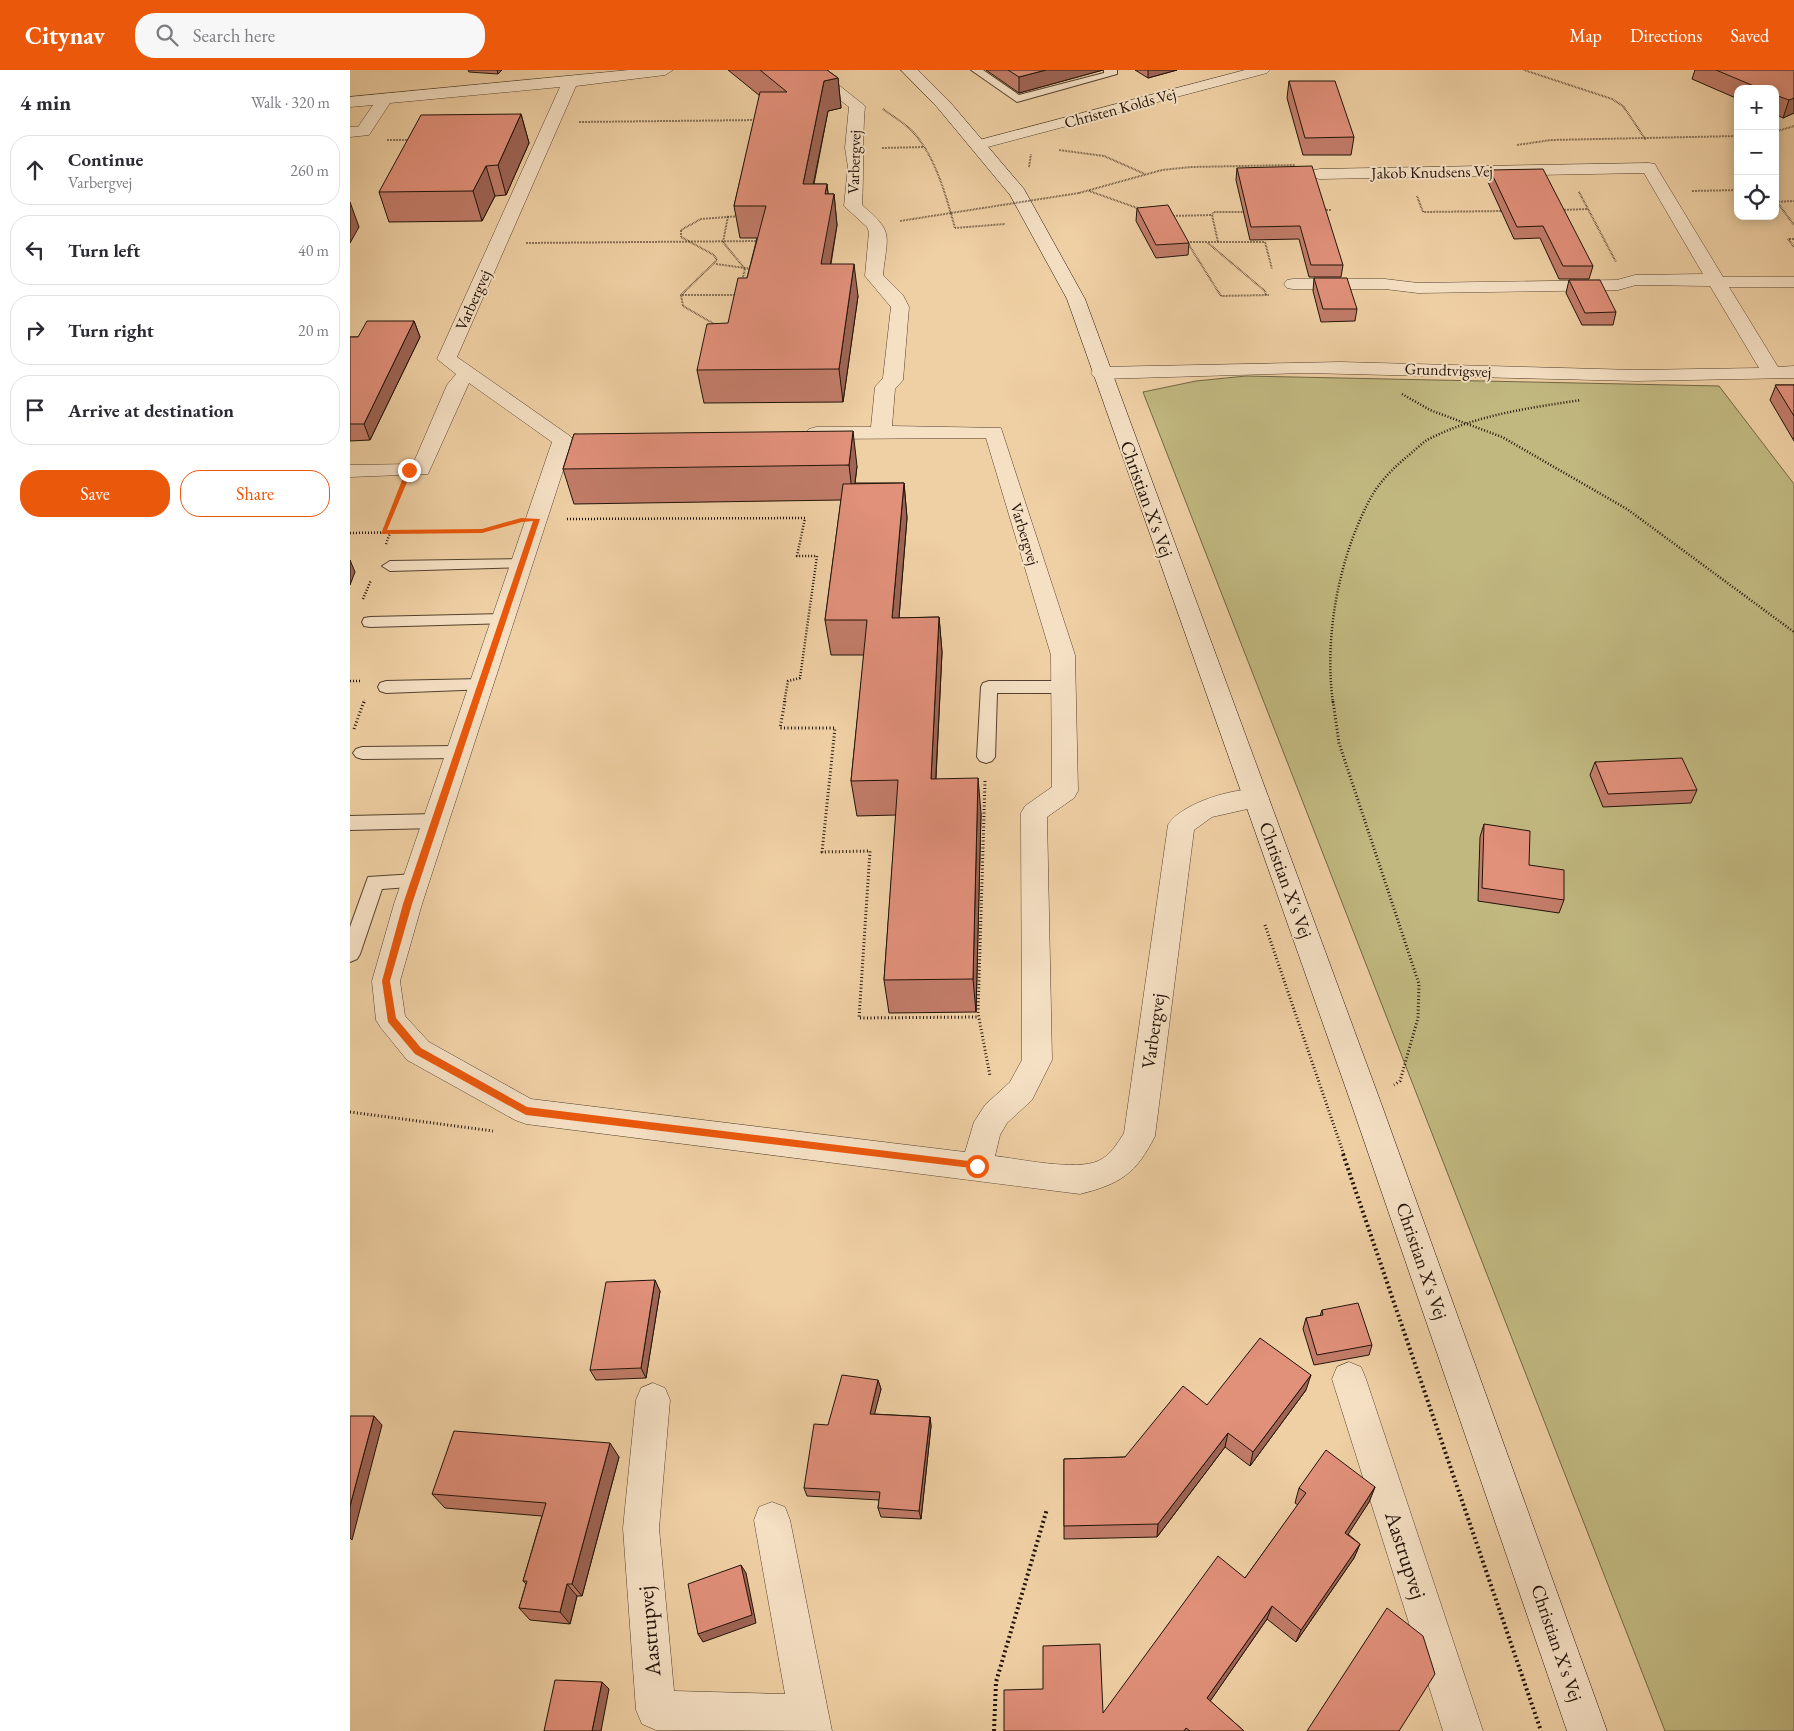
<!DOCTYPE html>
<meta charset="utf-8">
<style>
body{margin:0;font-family:"EB Garamond",serif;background:#f7f7f7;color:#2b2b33}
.controls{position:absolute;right:15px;top:15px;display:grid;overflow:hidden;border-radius:10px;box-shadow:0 2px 12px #0003}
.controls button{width:45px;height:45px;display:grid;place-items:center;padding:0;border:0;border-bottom:1px solid #e1e1e2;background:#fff;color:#2b2b33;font:25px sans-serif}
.stop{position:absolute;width:15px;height:15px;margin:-11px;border:4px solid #ea580c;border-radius:50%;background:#fff}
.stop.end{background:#ea580c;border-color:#fff;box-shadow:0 1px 5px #0008}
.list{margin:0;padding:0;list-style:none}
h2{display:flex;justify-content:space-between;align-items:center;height:65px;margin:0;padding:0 20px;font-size:21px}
h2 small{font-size:16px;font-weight:400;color:#7c7c81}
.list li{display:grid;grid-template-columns:32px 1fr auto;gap:15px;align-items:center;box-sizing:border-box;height:70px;margin:0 10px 10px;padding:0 10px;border:1px solid #e1e1e2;border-radius:20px}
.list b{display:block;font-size:19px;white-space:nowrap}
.list p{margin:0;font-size:16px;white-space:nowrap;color:#7c7c81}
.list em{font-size:16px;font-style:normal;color:#7c7c81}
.actions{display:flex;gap:10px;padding:15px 20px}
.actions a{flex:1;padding:11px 0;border:1px solid #ea580c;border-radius:20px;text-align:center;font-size:18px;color:#ea580c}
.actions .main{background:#ea580c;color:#fff}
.icon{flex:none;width:28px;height:28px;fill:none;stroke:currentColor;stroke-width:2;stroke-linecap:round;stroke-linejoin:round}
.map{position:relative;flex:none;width:1444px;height:1661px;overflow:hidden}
header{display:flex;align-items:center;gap:30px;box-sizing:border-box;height:70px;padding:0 25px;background:#ea580c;color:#fff}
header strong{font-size:24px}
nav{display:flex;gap:28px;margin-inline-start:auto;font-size:18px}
.search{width:350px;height:45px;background:#f7f7f7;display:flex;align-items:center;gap:12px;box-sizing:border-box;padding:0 18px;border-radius:20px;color:#7c7c81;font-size:19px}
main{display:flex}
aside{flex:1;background:#fff}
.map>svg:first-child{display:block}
.green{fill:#c1b880;stroke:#716644}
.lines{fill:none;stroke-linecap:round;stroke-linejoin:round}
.lane-casing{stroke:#54422f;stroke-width:2}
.street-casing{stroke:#54422f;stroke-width:1}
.secondary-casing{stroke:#211308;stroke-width:1}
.path-far3{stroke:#211308;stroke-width:2;stroke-dasharray:0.5 1;stroke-linecap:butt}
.path-far2{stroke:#211308;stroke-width:2.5;stroke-dasharray:1 2;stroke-linecap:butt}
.path-far1{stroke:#211308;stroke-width:3;stroke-dasharray:1 2.5;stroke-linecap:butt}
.path{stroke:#211308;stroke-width:4;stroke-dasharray:2 3;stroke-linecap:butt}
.lane{fill:#f5e0c4;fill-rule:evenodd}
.street{fill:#f5e0c4;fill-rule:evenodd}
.secondary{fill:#f5e0c4;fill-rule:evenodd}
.path-bridge{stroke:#211308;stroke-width:2;stroke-dasharray:0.5 1;stroke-linecap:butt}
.wall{fill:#c27c69;stroke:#211308}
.shaded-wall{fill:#9e6555;stroke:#211308}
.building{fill:#e1907a;stroke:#211308}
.route{fill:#ea580c}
.labels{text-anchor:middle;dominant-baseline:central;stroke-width:4;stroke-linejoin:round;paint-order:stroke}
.far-street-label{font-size:16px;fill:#211308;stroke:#f5e0c4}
.street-label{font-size:19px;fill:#211308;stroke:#f5e0c4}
.near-street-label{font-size:22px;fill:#211308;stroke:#f5e0c4}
</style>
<header>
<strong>Citynav</strong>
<div class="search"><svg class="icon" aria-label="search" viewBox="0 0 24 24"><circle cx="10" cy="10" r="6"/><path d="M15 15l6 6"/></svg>Search here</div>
<nav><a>Map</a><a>Directions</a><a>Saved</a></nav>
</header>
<main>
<aside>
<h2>4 min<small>Walk · 320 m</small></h2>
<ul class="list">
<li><svg class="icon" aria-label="ahead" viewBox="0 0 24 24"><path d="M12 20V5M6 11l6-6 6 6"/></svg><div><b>Continue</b><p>Varbergvej</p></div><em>260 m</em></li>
<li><svg class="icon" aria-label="left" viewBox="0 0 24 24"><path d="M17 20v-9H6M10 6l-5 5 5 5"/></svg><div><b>Turn left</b></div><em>40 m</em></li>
<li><svg class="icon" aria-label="right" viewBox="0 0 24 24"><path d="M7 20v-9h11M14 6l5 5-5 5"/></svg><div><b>Turn right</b></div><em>20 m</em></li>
<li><svg class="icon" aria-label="arrive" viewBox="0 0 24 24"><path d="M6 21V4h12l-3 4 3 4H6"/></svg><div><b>Arrive at destination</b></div></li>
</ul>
<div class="actions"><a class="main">Save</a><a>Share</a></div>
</aside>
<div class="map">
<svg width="1444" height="1661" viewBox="0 0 1444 1661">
<rect width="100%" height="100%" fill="#efd0a4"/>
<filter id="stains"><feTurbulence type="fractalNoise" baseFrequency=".004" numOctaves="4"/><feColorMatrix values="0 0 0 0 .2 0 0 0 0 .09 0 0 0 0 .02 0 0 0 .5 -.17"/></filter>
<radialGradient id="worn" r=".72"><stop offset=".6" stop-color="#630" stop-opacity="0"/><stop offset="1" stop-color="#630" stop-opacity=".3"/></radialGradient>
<path class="green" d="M896 306 1369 316 1444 414V1661H1315L793 322 846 311Z"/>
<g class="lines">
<g class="lane-casing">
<g id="lane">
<path d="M621 0H633L669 25 754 3V0H767V4L667 32Z"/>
<path d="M172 489 177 491 180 494 177 497 40 501 32 496 40 491Z"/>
<path d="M154 544 160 545 162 549 160 553 20 557 14 556 12 552 14 548 20 547Z"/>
<path d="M132 609 138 611 140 615 138 619 36 623 30 621 28 617 30 613 36 611Z"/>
<path d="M639 611H716L722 613 724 617 722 621 716 623H647L645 687 642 691 636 693 630 691 627 687 631 617 633 613Z"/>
<path d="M109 676 115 678 118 682 115 686 109 688 12 689 6 687 3 683 6 679 12 677Z"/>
<path d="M86 744 92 746 95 751 92 756 86 758 0 760V746Z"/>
<path d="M65 804 72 806 74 811 72 816 32 819 10 884 7 889 0 892V857L18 807Z"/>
</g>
</g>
<g class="street-casing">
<g id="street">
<path d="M279 0H323L315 5 226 16 107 287 220 366 223 370 72 834 50 911 55 946 79 972 181 1029 615 1082 624 1052 635 1035 660 1012 672 990 671 743 675 736 702 717 701 585 636 368 466 369 459 367 456 363 459 359 466 357H521L525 317 533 308 541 237 515 206 519 162 517 157 494 136 498 97 495 78 499 37 452 0H470L515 36C512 70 514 101 512 135 545 163 537 164 533 205L553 225 559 237 553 310 545 319 542 356 651 358 725 585 728 721 724 728 697 747 702 990 682 1030 657 1053 650 1065 645 1086C670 1089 726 1101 748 1091 760 1086 767 1074 774 1063L818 755C830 733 892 714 915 721L919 728 915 735 862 747 844 760 805 1066C786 1104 770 1114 730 1124L176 1054 165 1050 57 990 31 958 26 950 22 911 44 834 202 372 119 313 78 404 0 407V395L63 394 97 315 106 304 87 289 210 17 40 33 19 65 0 67V57H8L23 35 0 37V27Z"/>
<path d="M895 0H920L917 3 634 78H622L620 75 622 72Z"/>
<path d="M1299 93 1305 94 1307 98 1373 207H1444V217H1379L1428 297 1444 296V308L1286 311 956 303 751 309 744 307 741 303 744 299 751 297 990 292 1286 300 1409 298 1360 216 1286 215 1268 220 1068 223 1035 219H943L937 218 934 214 937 210 943 209H1035L1068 213 1267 210 1285 205 1353 204 1294 103 970 109 964 108 962 104 964 100 970 99Z"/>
<path d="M999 1292 1011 1297 1016 1309 1133 1661H1093L982 1309 987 1297Z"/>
<path d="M303 1313 315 1318 320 1330 309 1458 324 1621 435 1624 404 1450 409 1437 422 1432 435 1437 440 1450 482 1661 306 1660 292 1654 286 1640 273 1458 286 1330 291 1318Z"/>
</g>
</g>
<g class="secondary-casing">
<path id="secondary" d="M551 0H568L599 31 674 119 735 229 1031 1033 1257 1661H1217L1001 1033 717 229 660 125 587 37Z"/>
</g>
<g class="path-far3">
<path d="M1174 0 1262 29 1273 36 1296 70"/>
<path d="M533 39C542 46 553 52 561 60 585 84 596 126 605 158L655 154"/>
<path d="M229 52 408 50"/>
<path d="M1425 62 1444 56"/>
<path d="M37 70H61"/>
<path d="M1167 75 1201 70 1388 66"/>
<path d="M532 78 574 77"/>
<path d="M709 80 754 86 795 104"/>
<path d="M679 97 681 84"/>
<path d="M739 121 790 139"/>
<path d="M1342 121 1388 120"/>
<path d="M1229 122 1266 192"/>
<path d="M729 123 812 100 841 97 945 95"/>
<path d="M1067 126 1073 142 1155 141"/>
<path d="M1425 132 1444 131"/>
<path d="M1427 132 1444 155"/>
<path d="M973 140H982"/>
<path d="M1211 140 1238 139"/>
<path d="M378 146 373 172 395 199 392 211"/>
<path d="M820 146 862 145"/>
<path d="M550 151 601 143"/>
<path d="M1444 169H1438L1444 177"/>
<path d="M837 172H915L922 199"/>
<path d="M837 172 871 226 919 225"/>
<path d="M868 172 862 145 864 142H897"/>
<path d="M176 173 410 171"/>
<path d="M858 173 915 221 916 225"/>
<path d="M366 194 402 199"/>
<path d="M332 225H388"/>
<path d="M368 256 333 236 331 225 367 190 364 185 331 167V160L351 149 390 146"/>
</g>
<g class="path-far2">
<path d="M1052 324 1080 340 1152 367 1277 439 1444 562"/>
<path d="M217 449 455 448 447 486H467L450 608 438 611 434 633"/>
<path d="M0 463 132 461 154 455"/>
<path d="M33 463 49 424"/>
<path d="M36 474 40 463"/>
<path d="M13 529 21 510"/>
<path d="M0 611H12"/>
<path d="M14 633 15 630"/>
<path d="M983 633C974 569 988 491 1018 433 1027 414 1043 398 1059 385 1065 380 1071 374 1077 370 1125 345 1179 338 1231 330"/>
</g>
<g class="path-far1">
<path d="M435 631 430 658H485L472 782 520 781 509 948 629 947"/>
<path d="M983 631 989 673 1069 914 1068 948 1050 1011 1044 1015"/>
<path d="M4 659 14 631"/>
<path d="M635 711 628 943 640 1006"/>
<path d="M915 855 994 1085"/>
<path d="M0 1042 143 1061"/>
</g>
<g class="path">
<path d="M993 1084 1191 1661"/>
<path d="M644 1661 646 1612 697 1439"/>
</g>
<use href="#lane" class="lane"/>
<use href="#street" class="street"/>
<use href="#secondary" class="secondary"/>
<path class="path-bridge" d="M601 143 729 123"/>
</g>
<g class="wall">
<path d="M118 0H152L148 4 119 2Z"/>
<path d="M378 0H477L488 8 491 38 478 41 464 114H477L478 124H484L487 155 481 194 508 226 493 332 354 333 347 300 378 253 397 208 407 168H390L384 136 410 26Z"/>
<path d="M636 0H753L669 23Z"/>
<path d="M785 0H827L798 8Z"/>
<path d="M1345 0H1444V43L1433 48 1425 44V19H1388V29L1342 9Z"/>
<path d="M939 11 1004 67 1001 85H953L937 28Z"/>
<path d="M171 44 179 73 156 125 145 126 132 151 39 152 29 122Z"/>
<path d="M887 98 993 195 991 207H959L949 169 900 170 886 110Z"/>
<path d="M1140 100 1243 196 1239 209H1209L1190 168 1164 169 1138 112Z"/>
<path d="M787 138 839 173 838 185 806 188 786 151Z"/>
<path d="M964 208 1007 239 1005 251 971 252 963 221Z"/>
<path d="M1219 210 1266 242 1263 255H1232L1216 223Z"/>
<path d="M64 251 70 267 20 370 0 371V267H8Z"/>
<path d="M1426 315H1444V371L1420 330Z"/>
<path d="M224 364 507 396 505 413H554L557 448 549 548 589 547 592 582 586 709 631 743 626 942 539 943 534 910 546 745 507 746 501 711 514 585H481L475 550 491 430 224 434 213 399Z"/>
<path d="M1245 692 1347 720 1341 733 1253 737 1240 705Z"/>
<path d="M1134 754 1179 795 1214 830 1209 843 1128 831 1130 767Z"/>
<path d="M310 1221 296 1308 246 1310 240 1300Z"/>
<path d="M972 1240 1022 1275 1019 1285 964 1295 953 1259 956 1248 970 1246Z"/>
<path d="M528 1310 531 1319 524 1344 580 1347 581 1356 571 1449 531 1447 528 1438 529 1430 457 1426 454 1418 478 1355Z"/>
<path d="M956 1320 900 1396 875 1377 807 1467 714 1469V1389L775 1387 857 1335Z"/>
<path d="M269 1387 232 1526H227L220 1554 180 1550 169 1538 176 1514 173 1511 192 1446 95 1438 82 1424Z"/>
<path d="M1025 1417 1019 1432 998 1464 1010 1474 1004 1488 946 1572 917 1549 860 1631 894 1661H654L753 1643 895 1508 948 1435 945 1433 949 1418Z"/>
</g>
<g class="shaded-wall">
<path d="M147 0H152L148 4Z"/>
<path d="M696 0H753L669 23V7Z"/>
<path d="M798 0H827L798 8Z"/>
<path d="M488 8 491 38 478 41 457 145 453 114 474 11Z"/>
<path d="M1444 28V43L1433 48 1439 30Z"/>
<path d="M171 44 179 73 156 125 148 95Z"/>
<path d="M136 96 145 126 132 151 123 121Z"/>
<path d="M477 114 480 142 484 124 487 155 475 226 471 194 475 124Z"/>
<path d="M0 132 9 157 0 173Z"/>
<path d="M504 194 508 226 493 332 489 299Z"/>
<path d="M64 251 70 267 20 370 14 354Z"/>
<path d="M503 361 507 396 503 430 499 395Z"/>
<path d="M554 413 557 448 546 583 542 548Z"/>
<path d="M0 490 5 502 0 515Z"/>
<path d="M589 547 592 582 584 743 581 709Z"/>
<path d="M628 708 631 743 626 942 623 909Z"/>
<path d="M305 1210 310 1221 296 1308 291 1298Z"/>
<path d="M961 1305 956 1320 900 1396 903 1382Z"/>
<path d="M528 1310 531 1319 522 1354 520 1344Z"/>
<path d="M24 1346 32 1355 2 1470 0 1468V1436Z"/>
<path d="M580 1347 581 1356 571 1449 569 1441Z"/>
<path d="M878 1363 875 1377 807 1467 808 1454Z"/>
<path d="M260 1373 269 1387 232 1526 222 1514Z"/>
<path d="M1025 1417 1019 1432 990 1477 995 1463Z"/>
<path d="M1010 1474 1004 1488 946 1572 951 1560Z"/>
<path d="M391 1495 396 1503 406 1553 353 1572 348 1564Z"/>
<path d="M217 1514 227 1526 220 1554 210 1542Z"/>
<path d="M922 1536 917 1549 854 1640 857 1628Z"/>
<path d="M252 1612 259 1619 251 1661H242Z"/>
</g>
<g class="building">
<path d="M410 0H477L488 8 474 11 453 114H477L475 124H484L471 194H504L489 299 347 300 357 254 378 253 388 208H397L416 136H384L410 22H437Z"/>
<path d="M658 0H696L669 7Z"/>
<path d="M1366 0H1444V28L1439 30 1425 25V19H1411Z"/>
<path d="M939 11H985L1004 67 955 68Z"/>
<path d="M171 44 148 95 136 96 123 121 29 122 71 45Z"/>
<path d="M962 96 993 195H961L950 156 901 157 887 98Z"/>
<path d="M1193 99 1243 196H1213L1193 156 1167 157 1140 100Z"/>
<path d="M818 135 839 173 806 175 787 138Z"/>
<path d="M964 208H997L1007 239H973Z"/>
<path d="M1219 210H1250L1266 242 1235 243Z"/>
<path d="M17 251H64L14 354H0V267H8Z"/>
<path d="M1425 315H1444V346Z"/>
<path d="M503 361 499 395 213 399 224 364Z"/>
<path d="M554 413 542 548 589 547 581 709 628 708 623 909 534 910 548 710 501 711 517 550H475L493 414Z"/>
<path d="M1332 688 1347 720 1258 724 1245 692Z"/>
<path d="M1134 754 1180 761 1179 795 1214 800V830L1132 818Z"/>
<path d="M305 1210 291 1298 240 1300 256 1212Z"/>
<path d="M1008 1233 1022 1275 967 1285 956 1248 973 1245 972 1240Z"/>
<path d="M910 1268 961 1305 903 1382 878 1363 808 1454 714 1456V1389L775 1387 833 1316 857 1335Z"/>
<path d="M492 1305 528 1310 520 1344 580 1347 569 1441 528 1438 530 1422 454 1418 464 1354 478 1355Z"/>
<path d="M0 1346H24L0 1436Z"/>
<path d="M104 1361 260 1373 222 1514H217L210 1542 169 1538 177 1511H173L196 1433 82 1424Z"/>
<path d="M976 1380 1025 1417 995 1463 1010 1474 951 1560 922 1536 857 1628 894 1661H840L836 1658 834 1661H654V1620L693 1619V1576L750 1574 753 1643 868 1486 895 1508 956 1423 949 1418Z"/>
<path d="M391 1495 402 1545 348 1564 338 1514Z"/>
<path d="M1037 1538 1073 1566 1085 1604 1049 1661H957Z"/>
<path d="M205 1610 252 1612 242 1661H194Z"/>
</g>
<path class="route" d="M59 398 62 400 37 460 132 459 171 448 190 449 62 834 40 911 46 948 71 978 177 1037 627 1092 632 1096 630 1099 176 1045 65 984 38 952 32 911 53 834 183 451 172 452 132 463 31 464 56 400Z"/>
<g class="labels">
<g class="far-street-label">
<text transform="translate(770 38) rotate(-15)">Christen Kolds Vej</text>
<text transform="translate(504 92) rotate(-88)">Varbergvej</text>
<text transform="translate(1082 102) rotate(-1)">Jakob Knudsens Vej</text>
<text transform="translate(123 230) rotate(-66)">Varbergvej</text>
<text transform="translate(1098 300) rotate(2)">Grundtvigsvej</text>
<text transform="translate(675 464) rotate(73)">Varbergvej</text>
</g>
<g class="street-label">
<text transform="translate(797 429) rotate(70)">Christian X's Vej</text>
<text transform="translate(936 810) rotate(70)">Christian X's Vej</text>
<text transform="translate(803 961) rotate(-82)">Varbergvej</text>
<text transform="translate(1072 1191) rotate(71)">Christian X's Vej</text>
<text transform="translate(1207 1573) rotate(71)">Christian X's Vej</text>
</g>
<g class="near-street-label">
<text transform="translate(1056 1485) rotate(72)">Aastrupvej</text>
<text transform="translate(299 1561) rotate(-95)">Aastrupvej</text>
</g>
</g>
<rect width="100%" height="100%" filter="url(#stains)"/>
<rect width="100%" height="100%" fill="url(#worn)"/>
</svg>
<div class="controls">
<button>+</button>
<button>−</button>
<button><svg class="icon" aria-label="locate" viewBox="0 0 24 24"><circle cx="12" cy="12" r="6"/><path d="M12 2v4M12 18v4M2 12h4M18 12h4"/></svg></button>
</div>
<div class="stop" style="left:627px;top:1096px"></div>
<div class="stop end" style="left:59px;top:400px"></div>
</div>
</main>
